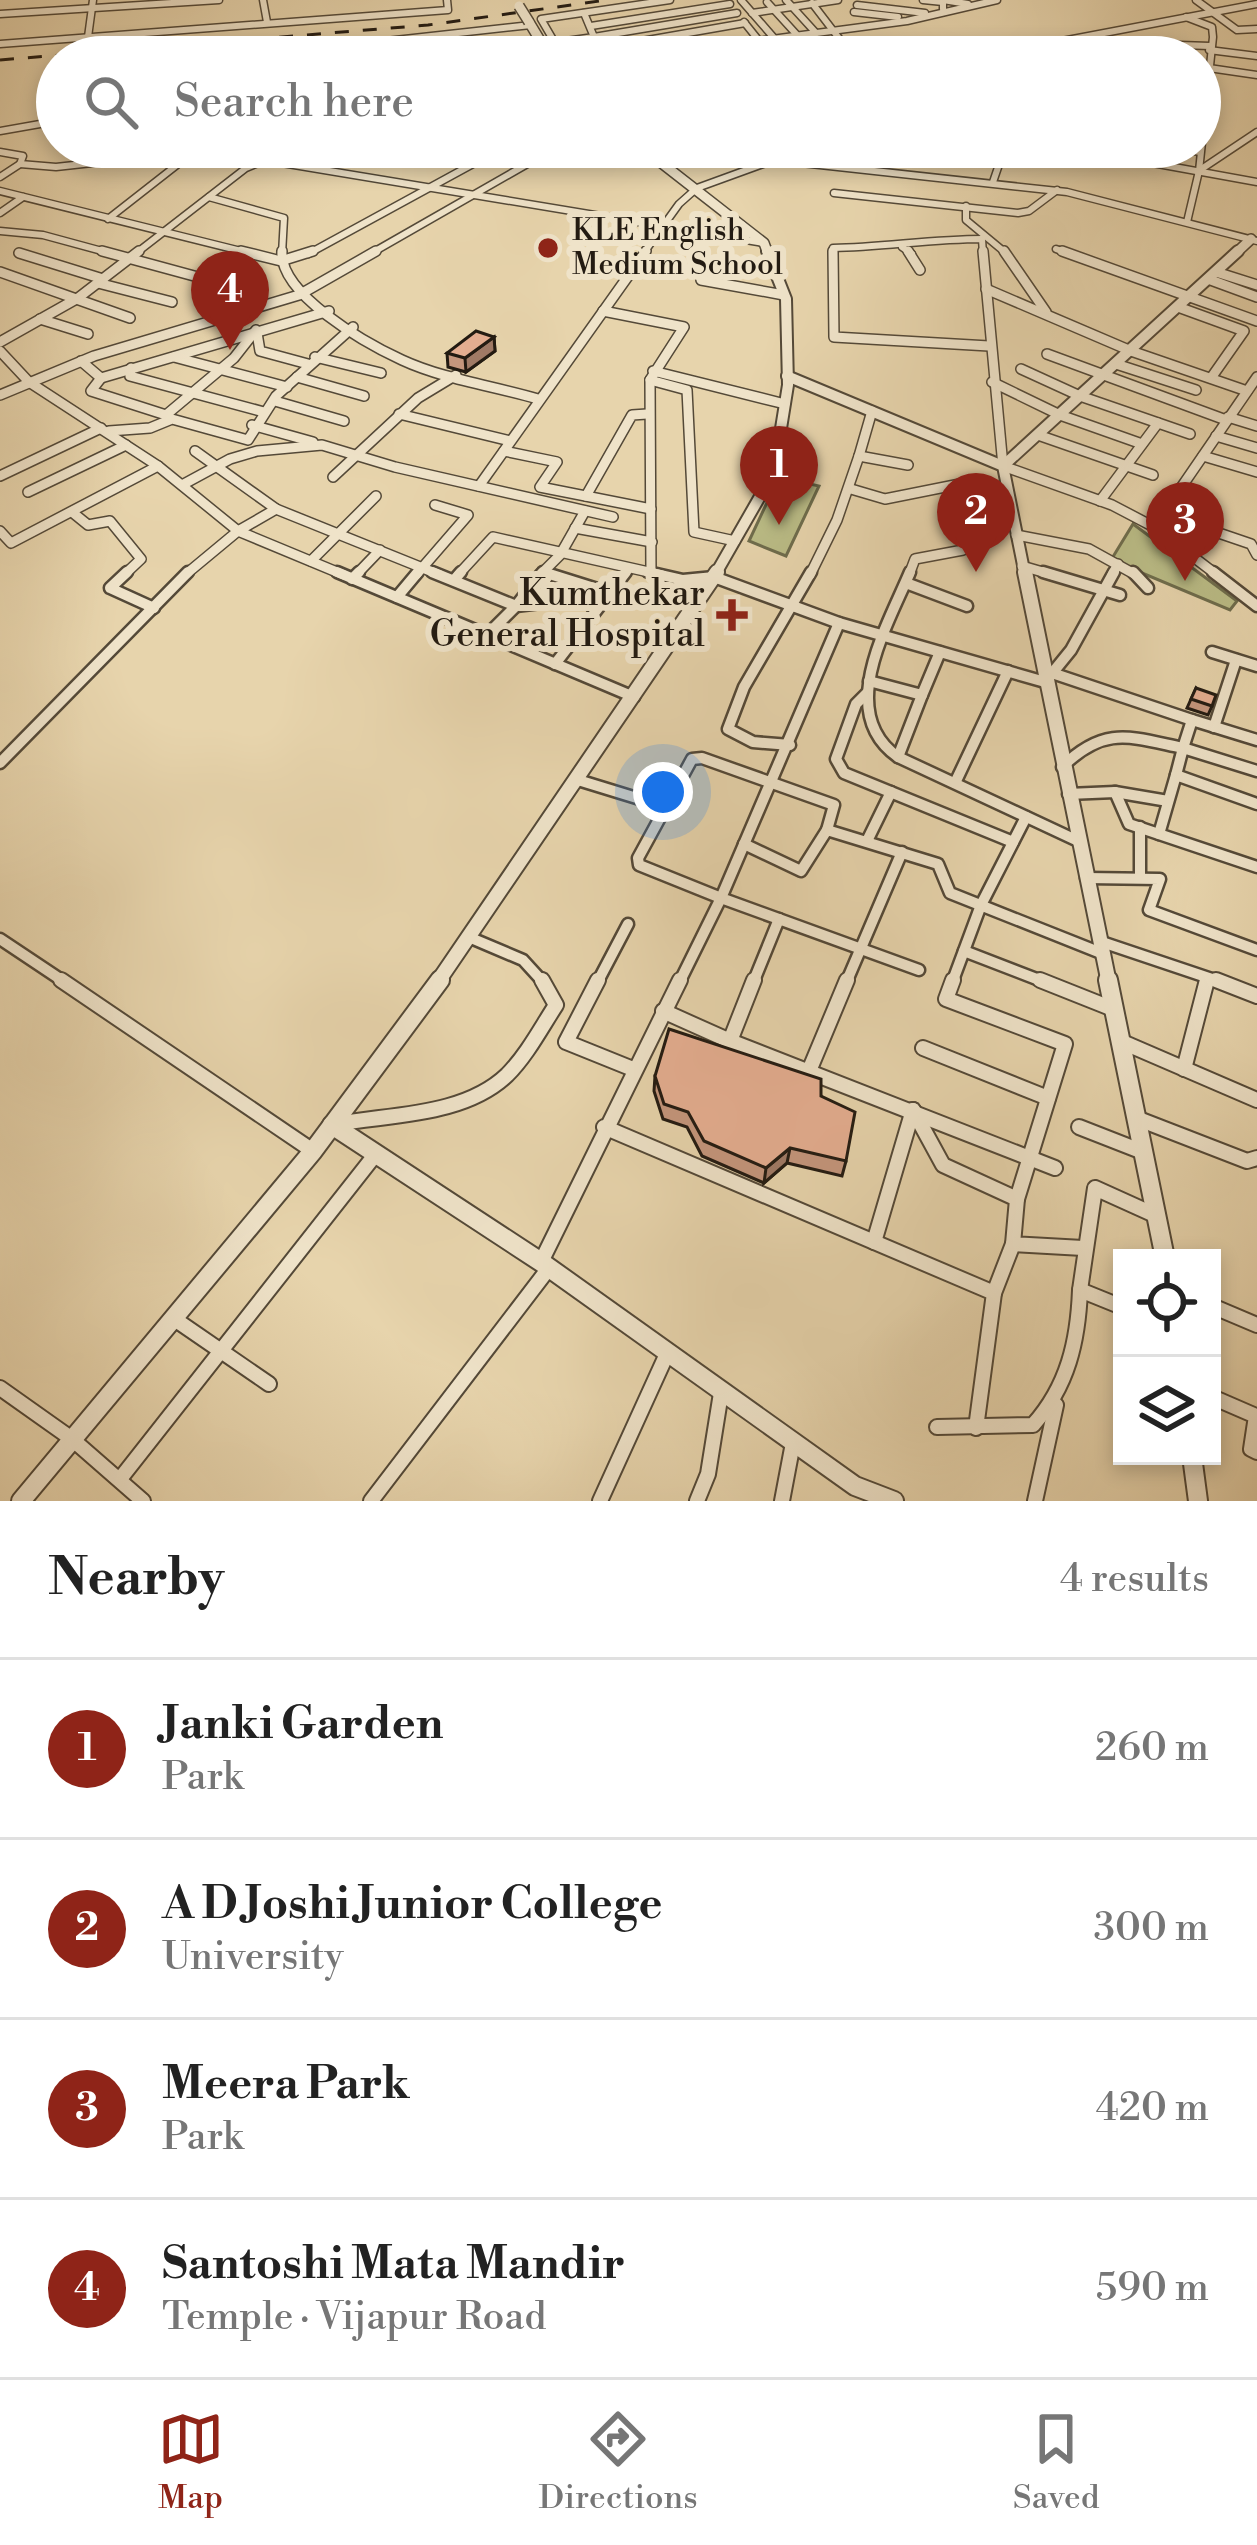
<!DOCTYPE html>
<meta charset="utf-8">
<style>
body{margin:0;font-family:"Libre Bodoni",serif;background:#f2f2f2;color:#222}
.controls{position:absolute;right:36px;bottom:36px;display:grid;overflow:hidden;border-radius:0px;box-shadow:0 6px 18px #0003}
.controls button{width:108px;height:108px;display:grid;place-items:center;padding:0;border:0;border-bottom:3px solid #e0e0e0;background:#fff;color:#222;font:60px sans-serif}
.you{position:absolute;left:663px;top:792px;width:42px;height:42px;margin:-30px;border:9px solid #fff;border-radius:50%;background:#1a73e8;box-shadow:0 0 0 18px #1a73e833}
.badge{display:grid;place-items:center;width:78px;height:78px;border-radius:50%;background:#8f2418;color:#fff;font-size:39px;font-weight:700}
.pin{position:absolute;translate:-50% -99px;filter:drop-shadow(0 3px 6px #0008)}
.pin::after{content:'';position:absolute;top:63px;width:42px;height:36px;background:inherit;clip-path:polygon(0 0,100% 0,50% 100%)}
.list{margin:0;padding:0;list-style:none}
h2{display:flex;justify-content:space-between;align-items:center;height:156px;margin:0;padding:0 48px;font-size:51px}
h2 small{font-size:39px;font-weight:400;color:#767676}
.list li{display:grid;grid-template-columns:78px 1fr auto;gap:36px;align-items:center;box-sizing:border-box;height:180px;padding:0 48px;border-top:3px solid #e0e0e0}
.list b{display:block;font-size:45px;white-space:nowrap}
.list p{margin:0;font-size:39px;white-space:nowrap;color:#767676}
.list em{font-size:39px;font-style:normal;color:#767676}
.icon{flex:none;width:66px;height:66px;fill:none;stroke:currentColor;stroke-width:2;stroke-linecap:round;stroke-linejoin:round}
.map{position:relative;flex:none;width:1257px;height:1501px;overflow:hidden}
.search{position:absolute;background:#fff;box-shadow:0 6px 18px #0003;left:36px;right:36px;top:36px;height:132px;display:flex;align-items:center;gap:30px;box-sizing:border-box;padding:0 42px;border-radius:66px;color:#767676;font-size:45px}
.sheet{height:876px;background:#fff}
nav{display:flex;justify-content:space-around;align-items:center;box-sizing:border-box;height:168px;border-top:3px solid #e0e0e0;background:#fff;font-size:33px;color:#767676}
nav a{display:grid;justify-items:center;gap:6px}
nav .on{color:#8f2418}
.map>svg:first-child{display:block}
.green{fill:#babc86;stroke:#6e6c4c;stroke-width:3}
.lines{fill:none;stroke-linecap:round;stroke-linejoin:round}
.minor-far3-casing{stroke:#544938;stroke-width:9}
.minor-far2-casing{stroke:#544938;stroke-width:12}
.minor-far1-casing{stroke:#544938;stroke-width:15}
.minor-casing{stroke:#544938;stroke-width:18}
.tertiary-far3-casing{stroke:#544938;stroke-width:12}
.tertiary-far2-casing{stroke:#544938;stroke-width:14}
.tertiary-far1-casing{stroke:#544938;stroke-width:18}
.tertiary-casing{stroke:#544938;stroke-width:22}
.minor-far3{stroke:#efe3c9;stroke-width:6}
.minor-far2{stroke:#efe3c9;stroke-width:9}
.minor-far1{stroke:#efe3c9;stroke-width:10}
.minor{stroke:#efe3c9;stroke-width:14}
.tertiary-far3{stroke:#efe3c9;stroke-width:9}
.tertiary-far2{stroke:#efe3c9;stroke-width:10}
.tertiary-far1{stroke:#efe3c9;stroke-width:14}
.tertiary{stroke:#efe3c9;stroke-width:18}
.rail{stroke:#231b12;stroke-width:3;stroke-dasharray:14 14;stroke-linecap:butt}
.tertiary-bridge-casing{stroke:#544938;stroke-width:12;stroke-linecap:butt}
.tertiary-bridge{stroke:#efe3c9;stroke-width:9}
.wall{fill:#c5967d;stroke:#231b12;stroke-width:3}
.shaded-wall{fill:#a07a66;stroke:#231b12;stroke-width:3}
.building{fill:#e5ae91;stroke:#231b12;stroke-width:3}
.poi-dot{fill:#8f2418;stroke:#efe3c9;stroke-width:4.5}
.labels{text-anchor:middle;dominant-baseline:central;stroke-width:12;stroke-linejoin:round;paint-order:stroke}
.far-poi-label{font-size:30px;fill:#231b12;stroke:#efe3c9;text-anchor:start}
.poi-label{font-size:36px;fill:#231b12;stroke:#efe3c9;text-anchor:end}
</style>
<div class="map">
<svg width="1257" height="1501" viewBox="0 0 1257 1501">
<rect width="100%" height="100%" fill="#e7d4ac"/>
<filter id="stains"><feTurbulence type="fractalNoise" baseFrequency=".00167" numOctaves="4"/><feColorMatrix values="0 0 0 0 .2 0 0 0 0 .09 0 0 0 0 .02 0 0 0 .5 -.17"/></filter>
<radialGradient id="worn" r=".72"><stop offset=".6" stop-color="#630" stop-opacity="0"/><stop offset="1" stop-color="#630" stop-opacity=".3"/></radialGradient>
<g class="green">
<path d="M779 477 819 486 786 556 749 541Z"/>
<path d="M1133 524 1237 601 1230 610 1111 560Z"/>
</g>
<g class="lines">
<g class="minor-far3-casing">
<g id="minor-far3">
<path d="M263 0 267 22"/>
<path d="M741 0 774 38"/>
<path d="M786 0 816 33"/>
<path d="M923 0 943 2V9"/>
<path d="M943 0 968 4"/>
<path d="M1196 0 1237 30 1257 29"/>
<path d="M767 2 797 35"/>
<path d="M812 3 851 54"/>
<path d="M857 5 925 13"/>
<path d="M854 12 898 17"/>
<path d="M752 13 838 0"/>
<path d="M0 14 219 0"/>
<path d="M1186 17 1212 27 1213 37 1199 171 1187 222"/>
<path d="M744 22 772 57"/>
<path d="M591 26 730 4"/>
<path d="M88 37 93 0"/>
<path d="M0 44 448 10 447 0"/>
<path d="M1209 50 1257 56"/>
<path d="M562 55 541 19 670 0"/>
<path d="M339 57 377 42 531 25"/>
<path d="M379 57 502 41 510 51"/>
<path d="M453 57 594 37 584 13"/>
<path d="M550 57 745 23"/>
<path d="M606 57 594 37 737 13"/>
<path d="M635 57 907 21 997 0"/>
<path d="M793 57 1041 45 1257 4"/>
<path d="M1115 57 1180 45 1210 46"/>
<path d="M1209 68 1257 75"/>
<path d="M0 131 57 121"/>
<path d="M709 147 753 166"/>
<path d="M899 147 1001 158"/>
<path d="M1064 147 1257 182"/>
<path d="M1170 147 1200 152"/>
<path d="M197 149 764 243"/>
<path d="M0 152 23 156 20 164 0 177"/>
<path d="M20 164 56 167 201 151"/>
<path d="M311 164 426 147"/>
<path d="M859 168 867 147"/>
<path d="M1200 170 1257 132"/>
<path d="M993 182 1005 147"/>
<path d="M0 191 253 254"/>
<path d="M834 193 1018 213 1029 211 1057 190"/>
<path d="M209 197 284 218 282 254"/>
<path d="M966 206V220L1007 254"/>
<path d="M0 213 23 197"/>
<path d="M108 219 191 154"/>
<path d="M0 231 43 235 113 254"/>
<path d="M902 247 912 254"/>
<path d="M1056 249 1070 254"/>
<path d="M135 254 246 168 263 161"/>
<path d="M308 254 504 147"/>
<path d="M370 254 557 147"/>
<path d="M643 254 679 204 697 188 774 160 1067 192 1257 241"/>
<path d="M833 254V248C884 247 932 239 982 239L983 254"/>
</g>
</g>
<g class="minor-far2-casing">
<g id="minor-far2">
<path d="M102 251 231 286"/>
<path d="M241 251 281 261 313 251"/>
<path d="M282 251C279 294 365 343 402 360 443 379 494 386 538 399"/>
<path d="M833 251 834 337 989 346"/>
<path d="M908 251 920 270"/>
<path d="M983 251 1003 466 1112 505 1154 527 1217 575"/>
<path d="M1004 251 1046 312"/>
<path d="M1062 251 1257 321"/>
<path d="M19 253 103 279"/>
<path d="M0 272 130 318"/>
<path d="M1216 272 1257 285"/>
<path d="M1208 279 1257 297"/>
<path d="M701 280 784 295"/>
<path d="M98 283 172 302"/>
<path d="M986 289 1131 351 1247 391"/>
<path d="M1178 307 1244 331 1211 378"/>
<path d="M603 311 684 327 650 380 651 574"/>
<path d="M40 319 88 334"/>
<path d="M257 333 260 351 308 364"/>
<path d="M0 342 78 298 139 251"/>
<path d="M0 351 29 382 158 466 238 531 185 575"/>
<path d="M1047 354 1226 420"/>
<path d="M174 357 287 387"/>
<path d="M315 357 381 373"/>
<path d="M81 361 101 378 329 311"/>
<path d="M1116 364 1196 390"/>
<path d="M131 368 130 376 264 412"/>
<path d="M1021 369 1080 396 1190 434"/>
<path d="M653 371 785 404"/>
<path d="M297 377 364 396"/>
<path d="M101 378 91 391 166 415 234 358 256 330"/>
<path d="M650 380 687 390 694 532 735 541"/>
<path d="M992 382 1060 415 1142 444"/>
<path d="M0 395 94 356 299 295 376 251"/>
<path d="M275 401 344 421"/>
<path d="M872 411 859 456 908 465"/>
<path d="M399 414 510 441"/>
<path d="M1228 417 1257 426"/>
<path d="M252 425 313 442"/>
<path d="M109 431 150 428 172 419 248 440 276 396 353 327"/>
<path d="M1038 435 1153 475"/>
<path d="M1216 436 1257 448"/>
<path d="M195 451 276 509 238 531"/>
<path d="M504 451 557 462 540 487 651 509"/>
<path d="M1203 456 1257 472"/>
<path d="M0 476 101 428"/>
<path d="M333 477 418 398 456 375"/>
<path d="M182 485 230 459 257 451 322 445 395 467 613 517"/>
<path d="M479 486 646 251"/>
<path d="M851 489 885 499 960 484 971 489V506H957L963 550 915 559 909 575"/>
<path d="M28 492 126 445"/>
<path d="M586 496 632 415 647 414"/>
<path d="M1100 501 1158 423"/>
<path d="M276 509 440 575"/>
<path d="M72 512 88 525 110 521 141 559 124 575"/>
<path d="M1163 514 1251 544 1257 555"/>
<path d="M1154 527 1257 377"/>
<path d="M575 528 652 542"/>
<path d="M0 531 11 543 158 466"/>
<path d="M238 531 344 575"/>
<path d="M1016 535 1089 549 1136 575"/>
<path d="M311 561 376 496"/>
<path d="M1022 566 1053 575"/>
<path d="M356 575 380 550"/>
<path d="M416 575 468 515 435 505"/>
<path d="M458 575 493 537 662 575"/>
<path d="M545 575 541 574 560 555 585 511"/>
<path d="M623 575 628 569"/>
<path d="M810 575 837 520 859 456"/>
<path d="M1112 575 1118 564"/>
</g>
</g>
<g class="minor-far1-casing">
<g id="minor-far1">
<path d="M127 572 110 588 154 608"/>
<path d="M337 572 487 635 516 606 432 572"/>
<path d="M543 572 610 593"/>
<path d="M648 572 683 580 714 577 839 623"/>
<path d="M910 572C887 627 835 713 898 757L1078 841"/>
<path d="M1043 572 1120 595"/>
<path d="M1133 572 1148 588"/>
<path d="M1213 572 1257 606"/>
<path d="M352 579 359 572"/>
<path d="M454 580 461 572"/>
<path d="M906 583 967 606"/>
<path d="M397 597 418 572"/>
<path d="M516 606 549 602 578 584"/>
<path d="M516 606 541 574"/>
<path d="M487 635 634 697"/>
<path d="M1212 652 1257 666"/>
<path d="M555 664 626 572"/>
<path d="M1052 673 1192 720"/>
<path d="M869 681 922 695 940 652"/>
<path d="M867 693 856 704 836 759 844 773 1013 842"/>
<path d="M1214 727 1236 660"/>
<path d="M790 745 753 742 728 729 744 687 811 572"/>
<path d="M898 757 922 695"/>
<path d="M0 763 188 572"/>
<path d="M1062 767C1105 725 1130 737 1183 748L1192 720 1257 740"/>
<path d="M1176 775 1183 748 1257 771"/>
<path d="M578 780 666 807"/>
<path d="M955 783 1008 671"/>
<path d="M1115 792 1168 801"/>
<path d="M1068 794 1115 792 1129 824 1257 867"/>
<path d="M1140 827V878"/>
<path d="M1159 834 1176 775 1257 804"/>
<path d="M867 841 891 792"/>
<path d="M744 844 801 871 827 830 938 864 950 893 1101 953"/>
<path d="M1086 878 1160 879 1149 910 1257 950"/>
<path d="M471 938 523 960 544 983"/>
<path d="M0 939 66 983"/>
<path d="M1099 941 1224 983"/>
<path d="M964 951 1047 983"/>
<path d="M919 970 721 898 839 623 1045 682 1071 650 1114 572"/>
<path d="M597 983 628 924"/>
<path d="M679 983 721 898 639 865 638 858 692 759 702 758 834 805 827 830"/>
<path d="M753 983 779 919"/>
<path d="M846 983 902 852"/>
<path d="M952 983 981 905 1026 817"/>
<path d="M1206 983 1207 979"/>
</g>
</g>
<g class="minor-casing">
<g id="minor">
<path d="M61 980 313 1151"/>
<path d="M598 980 566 1042 633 1069"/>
<path d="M953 980 946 999 1065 1044 1017 1199"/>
<path d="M1040 980 1113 1009"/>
<path d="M1216 980 1257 996"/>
<path d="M663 1011 730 1041 754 980"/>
<path d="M730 1041 1055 1168"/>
<path d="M1120 1041 1257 1100"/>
<path d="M923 1048 1048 1098"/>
<path d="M1184 1069 1207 980"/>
<path d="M809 1071 847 980"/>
<path d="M913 1110 943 1165 1017 1199 1013 1244 1083 1248"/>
<path d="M1136 1118 1247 1161 1257 1158"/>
<path d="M337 1124C392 1114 464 1116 507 1075 527 1055 541 1028 556 1005L542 980"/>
<path d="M604 1127 994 1293 976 1428"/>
<path d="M1079 1127 1143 1152"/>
<path d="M874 1242 913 1110"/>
<path d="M541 1262 680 980"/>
<path d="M1080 1290 1095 1188 1157 1216"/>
<path d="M994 1293 1013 1244"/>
<path d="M1212 1306 1257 1325"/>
<path d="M173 1318 269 1384"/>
<path d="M0 1388 72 1439 143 1501"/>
<path d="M1212 1397 1256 1416 1251 1449 1257 1452"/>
<path d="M937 1427 1033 1425C1068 1386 1078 1341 1080 1290L1122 1307"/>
<path d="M120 1479 375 1155"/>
<path d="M371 1501 549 1268"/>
<path d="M600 1501 666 1356"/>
<path d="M697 1501 708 1474 721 1393"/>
<path d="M782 1501 793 1443"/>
<path d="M1035 1501 1056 1405"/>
</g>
</g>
<g class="tertiary-far3-casing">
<g id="tertiary-far3">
<path d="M529 22 550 57"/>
<path d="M641 147 764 243 768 254"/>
<path d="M1235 254 1251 239"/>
</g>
</g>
<g class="tertiary-far2-casing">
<g id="tertiary-far2">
<path d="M787 376 1003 466 1025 575"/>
<path d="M1003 466 1238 251"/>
<path d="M715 575 774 472 788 385 786 299 767 251"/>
</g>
</g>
<g class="tertiary-far1-casing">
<g id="tertiary-far1">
<path d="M1025 572 1109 983"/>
<path d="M437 983 717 572"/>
</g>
</g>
<g class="tertiary-casing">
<g id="tertiary">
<path d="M1108 980 1165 1258"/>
<path d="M332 1125 541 1262 855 1486 894 1501"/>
<path d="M1192 1456 1198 1501"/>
<path d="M21 1501 313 1151 440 980"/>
</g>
</g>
<use href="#minor-far3" class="minor-far3"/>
<use href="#minor-far2" class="minor-far2"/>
<use href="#minor-far1" class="minor-far1"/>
<use href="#minor" class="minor"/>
<use href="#tertiary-far3" class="tertiary-far3"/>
<use href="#tertiary-far2" class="tertiary-far2"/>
<use href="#tertiary-far1" class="tertiary-far1"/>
<use href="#tertiary" class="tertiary"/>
<path class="rail" d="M0 60 428 25 607 0"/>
<g class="tertiary-bridge-casing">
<path id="tertiary-bridge" d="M519 6 529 22"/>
</g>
<use href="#tertiary-bridge" class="tertiary-bridge"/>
</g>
<g class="wall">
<path d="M494 337 495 351 466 372 448 367 447 353Z"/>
<path d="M1196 688 1212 706 1208 715 1187 708Z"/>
<path d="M655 1076 821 1096 846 1161 842 1176 787 1163 764 1183 702 1156 687 1127 663 1119 654 1091Z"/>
</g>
<g class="shaded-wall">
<path d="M494 337 495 351 466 372 465 358Z"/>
<path d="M790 1148 787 1163 764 1183 766 1168Z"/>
</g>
<g class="building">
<path d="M476 331 494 337 465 358 447 353Z"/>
<path d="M1196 688 1216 695 1212 706 1191 699Z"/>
<path d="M669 1029 821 1079V1096L855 1112 846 1161 790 1148 766 1168 704 1141 688 1112 664 1104 655 1076Z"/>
</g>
<g class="poi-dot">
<circle cx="548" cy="248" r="12"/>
<path d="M726 597h12v12h12v12h-12v12h-12v-12h-12v-12h12z"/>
</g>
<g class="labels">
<g class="far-poi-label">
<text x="572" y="231">KLE English<tspan x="572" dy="34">Medium School</tspan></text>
</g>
<g class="poi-label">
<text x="705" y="594">Kumthekar<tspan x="705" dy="41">General Hospital</tspan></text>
</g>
</g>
<rect width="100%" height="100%" filter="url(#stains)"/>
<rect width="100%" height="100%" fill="url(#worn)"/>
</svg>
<div class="controls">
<button><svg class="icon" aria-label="locate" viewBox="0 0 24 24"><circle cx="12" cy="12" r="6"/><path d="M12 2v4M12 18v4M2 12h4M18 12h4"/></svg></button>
<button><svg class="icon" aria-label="layers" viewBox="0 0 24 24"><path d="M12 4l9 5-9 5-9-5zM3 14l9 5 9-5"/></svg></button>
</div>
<div class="you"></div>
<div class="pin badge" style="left:779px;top:525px">1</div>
<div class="pin badge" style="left:976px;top:572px">2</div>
<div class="pin badge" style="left:1185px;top:581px">3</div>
<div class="pin badge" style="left:230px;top:350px">4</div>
<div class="search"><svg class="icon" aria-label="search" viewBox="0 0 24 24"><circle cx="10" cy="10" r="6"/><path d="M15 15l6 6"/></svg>Search here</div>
</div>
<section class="sheet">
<h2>Nearby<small>4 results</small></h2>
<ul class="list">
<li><span class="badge">1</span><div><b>Janki Garden</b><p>Park</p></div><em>260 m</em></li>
<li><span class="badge">2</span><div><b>A D Joshi Junior College</b><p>University</p></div><em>300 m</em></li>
<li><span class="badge">3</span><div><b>Meera Park</b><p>Park</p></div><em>420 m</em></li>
<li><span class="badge">4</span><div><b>Santoshi Mata Mandir</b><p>Temple · Vijapur Road</p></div><em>590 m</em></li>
</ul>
</section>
<nav>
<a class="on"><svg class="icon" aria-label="map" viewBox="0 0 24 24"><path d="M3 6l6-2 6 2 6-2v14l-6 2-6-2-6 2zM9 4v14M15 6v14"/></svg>Map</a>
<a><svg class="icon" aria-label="directions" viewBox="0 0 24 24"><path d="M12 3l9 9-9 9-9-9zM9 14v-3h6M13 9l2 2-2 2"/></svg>Directions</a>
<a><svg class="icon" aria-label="saved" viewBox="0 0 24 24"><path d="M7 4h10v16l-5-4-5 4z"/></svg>Saved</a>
</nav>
